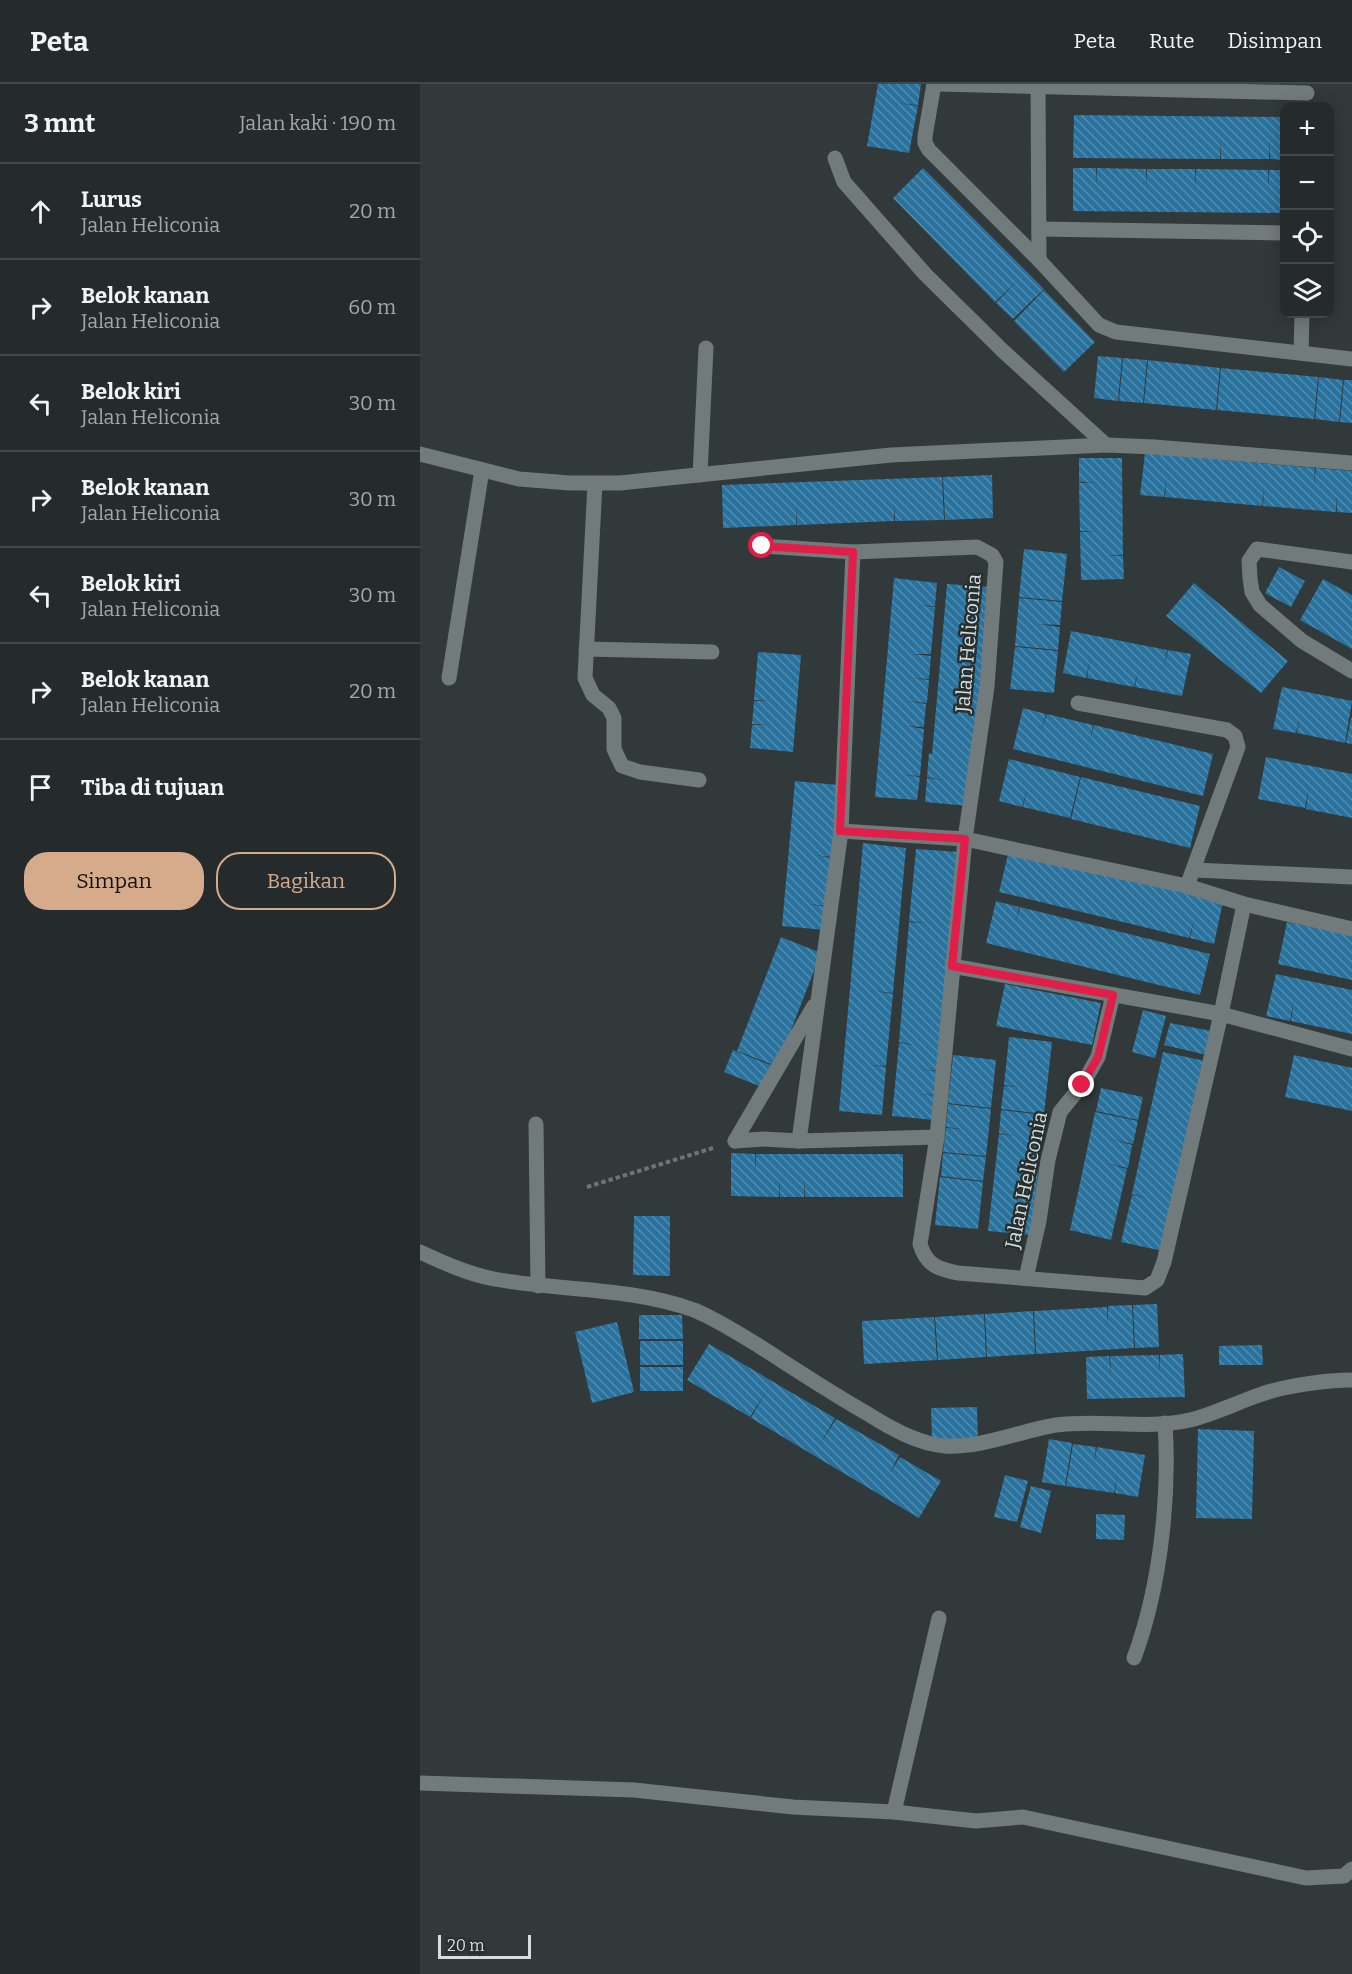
<!DOCTYPE html>
<html lang="id">
<meta charset="utf-8">
<style>
body{margin:0;font-family:Bitter,serif;background:#313738;color:#f1f3f6}
.controls{position:absolute;right:18px;top:18px;display:grid;overflow:hidden;border-radius:12px;box-shadow:0 3px 15px #0003}
.controls button{width:54px;height:54px;display:grid;place-items:center;padding:0;border:0;border-bottom:2px solid #424748;background:#252b2c;color:#f1f3f6;font:30px sans-serif}
.scale{position:absolute;left:18px;bottom:15px;width:93px;box-sizing:border-box;padding-left:6px;border:3px solid #d8ddde;border-top:0;font-size:16px;line-height:21px;white-space:nowrap;color:#d8ddde;-webkit-text-stroke:4px #272f2f;paint-order:stroke}
.stop{position:absolute;width:18px;height:18px;margin:-14px;border:4px solid #e11d48;border-radius:50%;background:#fff}
.stop.end{background:#e11d48;border-color:#fff;box-shadow:0 2px 6px #0008}
.list{margin:0;padding:0;list-style:none}
h2{display:flex;justify-content:space-between;align-items:center;height:78px;margin:0;padding:0 24px;font-size:26px}
h2 small{font-size:20px;font-weight:400;color:#a3a7a9}
.list li{display:grid;grid-template-columns:39px 1fr auto;gap:18px;align-items:center;box-sizing:border-box;height:96px;padding:0 24px;border-top:2px solid #424748}
.list b{display:block;font-size:22px;white-space:nowrap}
.list p{margin:0;font-size:20px;white-space:nowrap;color:#a3a7a9}
.list em{font-size:20px;font-style:normal;color:#a3a7a9}
.actions{display:flex;gap:12px;padding:18px 24px}
.actions a{flex:1;padding:14px 0;border:2px solid #d6ab8b;border-radius:24px;text-align:center;font-size:21px;color:#d6ab8b}
.actions .main{background:#d6ab8b;color:#111}
.icon{flex:none;width:33px;height:33px;fill:none;stroke:currentColor;stroke-width:2;stroke-linecap:round;stroke-linejoin:round}
.map{position:relative;flex:none;width:932px;height:1890px;overflow:hidden}
header{display:flex;align-items:center;gap:36px;box-sizing:border-box;height:84px;padding:0 30px;background:#252b2c;border-bottom:2px solid #424748}
header strong{font-size:28px}
nav{display:flex;gap:33px;margin-inline-start:auto;font-size:21px}
main{display:flex}
aside{flex:1;background:#252b2c}
.map>svg:first-child{display:block}
.building{fill:url(#building-back-hatch)}
.lines{fill:none;stroke-linecap:round;stroke-linejoin:round}
.path{stroke:#6e7576;stroke-width:4;stroke-dasharray:4.5 3;stroke-linecap:butt}
.service{stroke:#727b7c;stroke-width:15}
.minor{stroke:#727b7c;stroke-width:15}
.route{stroke:#e11d48;stroke-width:8}
.labels{text-anchor:middle;dominant-baseline:central;stroke-width:5;stroke-linejoin:round;paint-order:stroke}
.street-label{font-size:20px;fill:#d8ddde;stroke:#272f2f}
</style>
<header>
<strong>Peta</strong>
<nav><a>Peta</a><a>Rute</a><a>Disimpan</a></nav>
</header>
<main>
<aside>
<h2>3 mnt<small>Jalan kaki · 190 m</small></h2>
<ul class="list">
<li><svg class="icon" aria-label="ahead" viewBox="0 0 24 24"><path d="M12 20V5M6 11l6-6 6 6"/></svg><div><b>Lurus</b><p>Jalan Heliconia</p></div><em>20 m</em></li>
<li><svg class="icon" aria-label="right" viewBox="0 0 24 24"><path d="M7 20v-9h11M14 6l5 5-5 5"/></svg><div><b>Belok kanan</b><p>Jalan Heliconia</p></div><em>60 m</em></li>
<li><svg class="icon" aria-label="left" viewBox="0 0 24 24"><path d="M17 20v-9H6M10 6l-5 5 5 5"/></svg><div><b>Belok kiri</b><p>Jalan Heliconia</p></div><em>30 m</em></li>
<li><svg class="icon" aria-label="right" viewBox="0 0 24 24"><path d="M7 20v-9h11M14 6l5 5-5 5"/></svg><div><b>Belok kanan</b><p>Jalan Heliconia</p></div><em>30 m</em></li>
<li><svg class="icon" aria-label="left" viewBox="0 0 24 24"><path d="M17 20v-9H6M10 6l-5 5 5 5"/></svg><div><b>Belok kiri</b><p>Jalan Heliconia</p></div><em>30 m</em></li>
<li><svg class="icon" aria-label="right" viewBox="0 0 24 24"><path d="M7 20v-9h11M14 6l5 5-5 5"/></svg><div><b>Belok kanan</b><p>Jalan Heliconia</p></div><em>20 m</em></li>
<li><svg class="icon" aria-label="arrive" viewBox="0 0 24 24"><path d="M6 21V4h12l-3 4 3 4H6"/></svg><div><b>Tiba di tujuan</b></div></li>
</ul>
<div class="actions"><a class="main">Simpan</a><a>Bagikan</a></div>
</aside>
<div class="map">
<svg width="932" height="1890" viewBox="0 0 932 1890">
<defs>
<pattern id="building-back-hatch" width="6" height="6" patternUnits="userSpaceOnUse" patternTransform="scale(1.5)"><rect width="6" height="6" fill="#29729d"/><path d="M-1 5l2 2M0 0l6 6M5-1l2 2" fill="none" stroke="#518caf"/></pattern>
</defs>
<rect width="100%" height="100%" fill="#31393a"/>
<g class="building">
<path d="M458 0H501L498 21 479 19 498 22 489 69 447 62Z"/>
<path d="M654 31 864 33V76L850 75V58L849 75H801V57L800 75 653 74Z"/>
<path d="M503 84 624 205 593 235 576 219 597 197 575 218 473 114Z"/>
<path d="M653 84H676V102L677 84 726 85V103L727 85H775V103L776 85 848 86V104L849 86H864V129L653 127Z"/>
<path d="M624 206 675 258 644 288 594 237Z"/>
<path d="M678 272 702 274 698 317 674 314Z"/>
<path d="M703 274 727 276 723 319 699 317Z"/>
<path d="M728 276 800 284 796 326 724 319Z"/>
<path d="M801 284 898 293 894 335 797 326Z"/>
<path d="M899 293 923 296 919 338 895 335Z"/>
<path d="M924 296H932V339L920 338Z"/>
<path d="M725 369 895 384 894 401 896 384 932 387V429L917 428V411L916 428 843 422 844 404 842 422 745 413 746 396 744 413 720 411Z"/>
<path d="M659 374H702L703 471H686L703 472 704 495 661 496 660 448 678 447H660L659 399H677L659 398Z"/>
<path d="M572 391 573 434 525 436 523 393Z"/>
<path d="M522 393 524 436 475 437 474 420V437L377 441 376 423V441L303 444 302 401Z"/>
<path d="M604 465 647 470 642 517 599 513Z"/>
<path d="M859 483 885 497 871 523 845 509Z"/>
<path d="M474 494 517 499 515 522 498 521 515 523 511 570H493L511 572 509 595 491 594 509 596 507 619 486 617 506 620 504 643 487 642 504 645 500 692 482 691 500 693 497 716 455 713Z"/>
<path d="M903 495 932 511V565L880 536Z"/>
<path d="M774 499 868 577 841 609 746 532Z"/>
<path d="M527 500 570 503 548 722 505 718 507 694 524 696 507 693 509 669 512 670Z"/>
<path d="M599 514 642 518 640 541 618 540 640 543 638 566 595 562Z"/>
<path d="M651 547 747 566 744 584 748 566 771 570 762 612 715 603 718 587 714 603 667 594 670 575 666 594 643 589Z"/>
<path d="M595 563 638 567 634 609 590 605Z"/>
<path d="M338 568 381 571 373 668 330 664 332 641H349L332 640 334 617H351L334 616Z"/>
<path d="M862 603 932 617 925 659 877 649 880 633 876 649 853 645Z"/>
<path d="M603 624 626 630 621 647 627 630 673 641 670 656 674 641 793 670 783 712 593 665Z"/>
<path d="M931 634H932V660L926 659Z"/>
<path d="M846 673 932 690V734L886 725 889 703 885 724 838 715Z"/>
<path d="M589 675 660 693 650 734 603 723 607 705 602 723 579 717Z"/>
<path d="M661 693 780 722 770 764 651 735Z"/>
<path d="M375 697 418 701 412 773 394 771 412 774 407 822 389 820 407 823 405 846 362 842Z"/>
<path d="M443 759 486 764 473 909 456 907 473 910 466 982 449 981 466 983 462 1031 419 1027Z"/>
<path d="M496 765 539 768 519 987 502 985 519 988 517 1011 500 1010 517 1012 515 1036 472 1032 479 959 496 961 479 958 489 838 507 839 489 837Z"/>
<path d="M589 766 803 818 794 860 770 854 774 836 769 854 579 808Z"/>
<path d="M576 817 599 823 596 838 600 823 790 870 780 911 566 859Z"/>
<path d="M867 838 932 852V896L858 880Z"/>
<path d="M361 853 401 869 357 982 317 967Z"/>
<path d="M856 890 932 906V950L871 937 874 915 870 937 846 932Z"/>
<path d="M585 900 681 919 672 961 576 942Z"/>
<path d="M723 926 746 932 735 974 712 968Z"/>
<path d="M750 939 791 947 787 971 744 961Z"/>
<path d="M589 953 632 958 624 1030 581 1025 584 1002 601 1003 584 1001Z"/>
<path d="M313 966 353 982 344 1004 304 988Z"/>
<path d="M743 968 785 977 743 1167 701 1158 712 1111 727 1114 712 1110Z"/>
<path d="M533 971 576 976 571 1024 528 1019Z"/>
<path d="M874 971 932 984V1027L865 1013Z"/>
<path d="M681 1004 723 1013 718 1036 676 1027Z"/>
<path d="M528 1020 571 1025 566 1072 523 1068 526 1044 543 1045 526 1043Z"/>
<path d="M581 1026 624 1031 619 1078 602 1077 619 1079 611 1151 568 1147 579 1050 596 1052 579 1049Z"/>
<path d="M675 1028 718 1037 713 1060 691 1055 712 1061 708 1084 686 1079 707 1085 691 1156 650 1146Z"/>
<path d="M311 1069 335 1070 336 1087V1070H483V1113H385V1095L384 1113H360V1095L359 1113 311 1112Z"/>
<path d="M523 1069 566 1073 563 1097 521 1092Z"/>
<path d="M520 1093 563 1098 558 1145 515 1141Z"/>
<path d="M214 1132H250V1192L213 1191Z"/>
<path d="M737 1220 739 1263 715 1264 713 1221Z"/>
<path d="M712 1221 714 1264 616 1270 614 1227 687 1223 688 1242V1222Z"/>
<path d="M613 1227 615 1270 567 1273 565 1230Z"/>
<path d="M564 1230 566 1273 518 1276 515 1233Z"/>
<path d="M219 1231H262L263 1255H219Z"/>
<path d="M514 1233 517 1276 444 1280 442 1237Z"/>
<path d="M197 1238 214 1308 172 1319 155 1248Z"/>
<rect x="220" y="1257" width="43" height="24"/>
<path d="M289 1260 415 1334 400 1361 416 1335 479 1371 470 1389 480 1373 521 1397 499 1434 331 1334 346 1307 330 1333 267 1296Z"/>
<path d="M842 1261 843 1281H799V1262Z"/>
<path d="M763 1270 765 1313 667 1315 666 1273 689 1272 691 1290 690 1272 739 1271 740 1289V1271Z"/>
<rect x="220" y="1283" width="43" height="24"/>
<path d="M557 1323 558 1356 512 1357 511 1324Z"/>
<path d="M778 1345 834 1347 832 1435 776 1434Z"/>
<path d="M629 1355 652 1359 645 1402 622 1398Z"/>
<path d="M653 1360 676 1363 674 1380 677 1363 725 1371 718 1413 695 1409 697 1391 694 1409 646 1402Z"/>
<path d="M585 1391 608 1397 597 1438 574 1433Z"/>
<path d="M611 1402 631 1407 621 1449 600 1443Z"/>
<path d="M676 1430 705 1431 704 1456 676 1455Z"/>
</g>
<g class="lines">
<path class="path" d="M167 1103 293 1064"/>
<path class="service" d="M116 1040 118 1202"/>
<g class="minor">
<path d="M514 0 505 52V59L509 66 619 176 679 241 696 248 932 275"/>
<path d="M519 0 887 9"/>
<path d="M618 2 619 176"/>
<path d="M415 74 424 98 505 190 583 267 686 361"/>
<path d="M619 145 864 149"/>
<path d="M881 269 882 230"/>
<path d="M0 370 99 395 150 399H200L471 371 686 361 734 363 932 379"/>
<path d="M280 391 286 264"/>
<path d="M175 399 165 594 173 611 189 624 194 634V665L202 682 220 688 279 696"/>
<path d="M342 462 433 468 557 463 572 471 576 478 567 603 545 755 517 1053 500 1160C506 1181 518 1185 538 1189L725 1204 737 1196 744 1178 801 930 824 820"/>
<path d="M932 478 837 465 829 477 830 494 832 508 840 521 882 557 932 587"/>
<path d="M166 565 292 568"/>
<path d="M29 594 62 386"/>
<path d="M658 619 807 646 815 652 818 663 767 802"/>
<path d="M421 747 545 755 767 802 824 820 932 845"/>
<path d="M774 786 932 793"/>
<path d="M532 882 801 930 932 965"/>
<path d="M315 1057 344 1055 379 1057 517 1053"/>
<path d="M315 1057 394 922"/>
<path d="M379 1057 421 747 433 468"/>
<path d="M0 1168C24 1179 48 1190 74 1195 140 1207 210 1203 274 1226 296 1235 318 1249 339 1262 375 1285 411 1309 448 1330 470 1344 498 1360 525 1362 563 1364 599 1347 636 1341 680 1335 727 1346 770 1336 794 1330 816 1319 839 1311 863 1302 907 1296 932 1296"/>
<path d="M606 1194 619 1137 628 1076 640 1028 662 1001 678 973 693 911"/>
<path d="M714 1574C740 1504 750 1414 745 1339"/>
<path d="M0 1699 214 1706 373 1723 474 1728 556 1737 603 1733 886 1794 924 1792 932 1785"/>
<path d="M474 1728 519 1534"/>
</g>
</g>
<g class="lines">
<path class="route" d="M342 462 433 468 420 747 545 755 532 882 693 911 678 973 662 1001"/>
</g>
<g class="labels">
<g class="street-label">
<text transform="translate(548 559) rotate(-85)">Jalan Heliconia</text>
<text transform="translate(606 1096) rotate(-78)">Jalan Heliconia</text>
</g>
</g>
</svg>
<div class="controls">
<button>+</button>
<button>−</button>
<button><svg class="icon" aria-label="locate" viewBox="0 0 24 24"><circle cx="12" cy="12" r="6"/><path d="M12 2v4M12 18v4M2 12h4M18 12h4"/></svg></button>
<button><svg class="icon" aria-label="layers" viewBox="0 0 24 24"><path d="M12 4l9 5-9 5-9-5zM3 14l9 5 9-5"/></svg></button>
</div>
<div class="scale">20 m</div>
<div class="stop" style="left:342px;top:462px"></div>
<div class="stop end" style="left:662px;top:1001px"></div>
</div>
</main>
